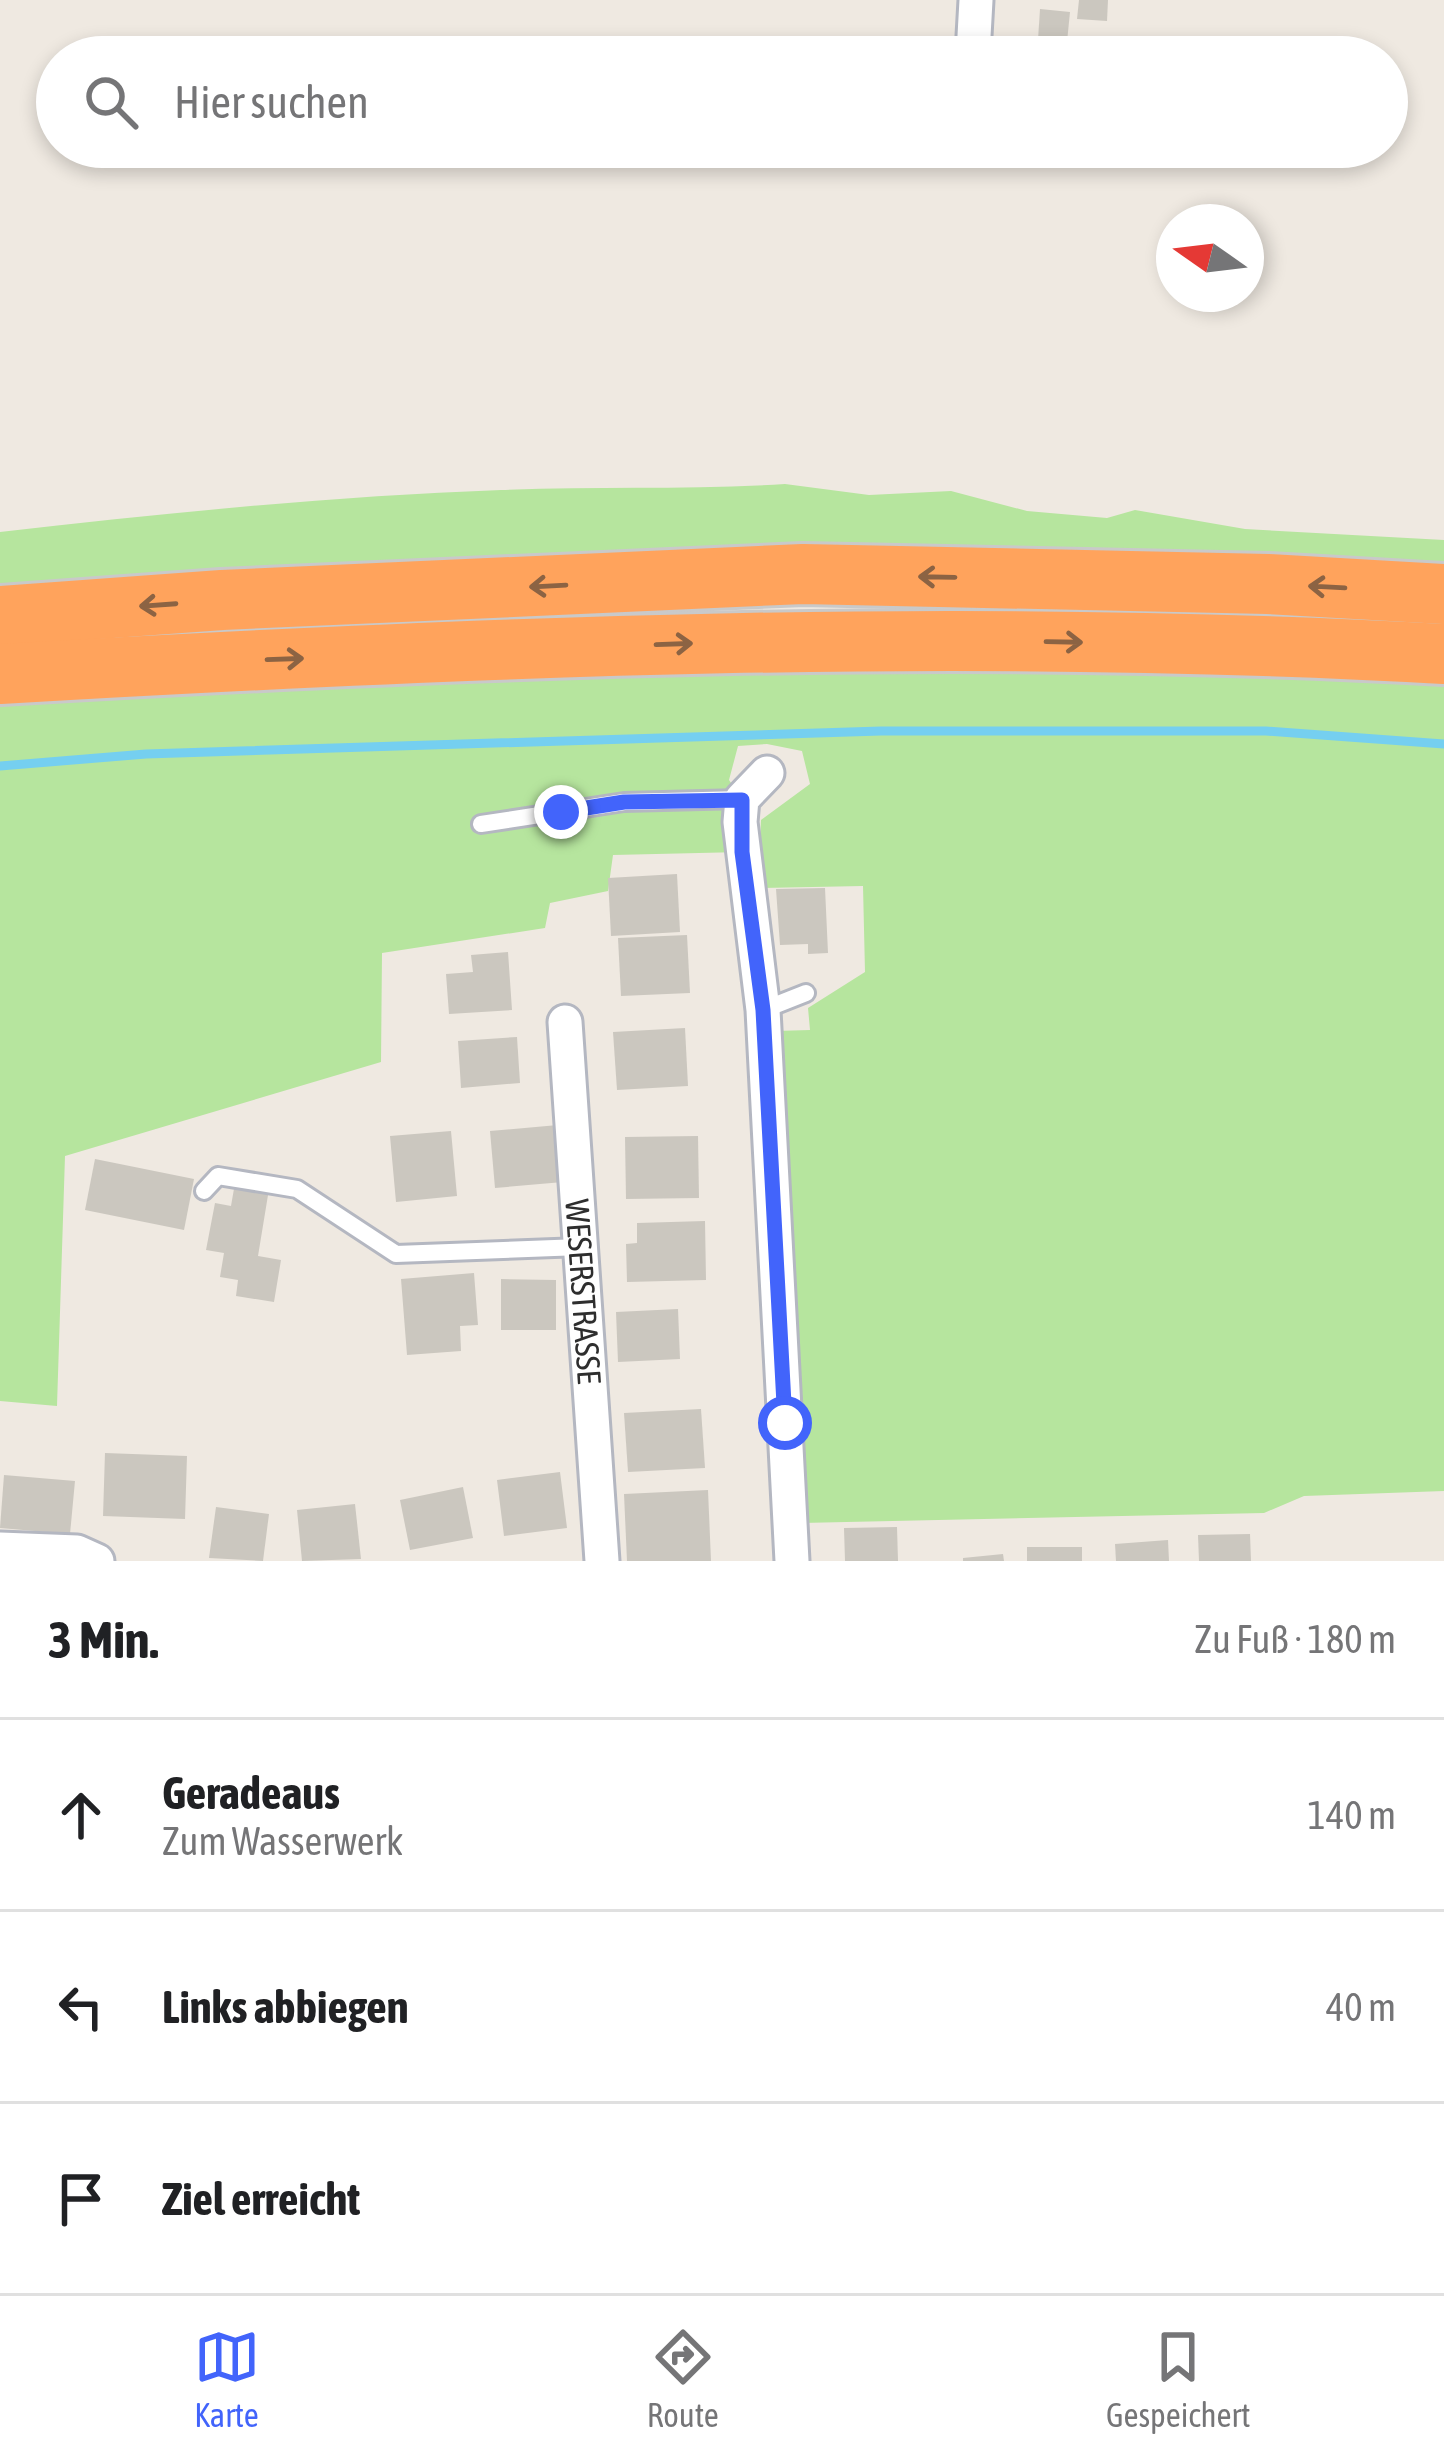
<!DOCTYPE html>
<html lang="de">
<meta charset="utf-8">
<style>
body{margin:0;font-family:"Asap Condensed",sans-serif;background:#f6f6f6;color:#202124}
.compass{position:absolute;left:1156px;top:204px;width:108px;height:108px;border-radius:50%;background:#fff;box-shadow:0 6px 18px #0003;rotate:284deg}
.stop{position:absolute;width:36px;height:36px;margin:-27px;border:9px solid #4264fb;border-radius:50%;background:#fff}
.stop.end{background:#4264fb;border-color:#fff;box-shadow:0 3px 12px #0008}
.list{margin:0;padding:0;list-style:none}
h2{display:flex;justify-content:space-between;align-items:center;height:156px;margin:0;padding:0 48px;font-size:51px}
h2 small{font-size:39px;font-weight:400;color:#757577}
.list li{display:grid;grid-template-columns:78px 1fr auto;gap:36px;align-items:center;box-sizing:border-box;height:192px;padding:0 48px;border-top:3px solid #e0e0e0}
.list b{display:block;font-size:45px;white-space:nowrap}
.list p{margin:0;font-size:39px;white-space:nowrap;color:#757577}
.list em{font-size:39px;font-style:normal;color:#757577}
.icon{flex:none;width:66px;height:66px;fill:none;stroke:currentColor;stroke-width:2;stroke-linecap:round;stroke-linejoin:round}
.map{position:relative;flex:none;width:1444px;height:1561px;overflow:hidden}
.search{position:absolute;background:#fff;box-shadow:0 6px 18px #0003;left:36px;right:36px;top:36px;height:132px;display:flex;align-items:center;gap:30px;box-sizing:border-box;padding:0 42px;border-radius:66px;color:#757577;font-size:45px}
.sheet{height:732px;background:#fff}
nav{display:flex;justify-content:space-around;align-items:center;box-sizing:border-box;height:168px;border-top:3px solid #e0e0e0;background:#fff;font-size:33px;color:#757577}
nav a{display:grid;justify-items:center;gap:6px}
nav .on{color:#4264fb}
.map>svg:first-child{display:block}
.green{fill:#b6e59e}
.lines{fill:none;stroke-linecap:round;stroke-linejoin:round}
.stream{stroke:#75cff0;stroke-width:9}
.building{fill:#cbc7bf}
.lane-casing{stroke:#b4b7c1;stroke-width:22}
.street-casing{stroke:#b4b7c1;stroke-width:39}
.highway-casing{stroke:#c9c9c9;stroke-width:66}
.lane{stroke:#fff;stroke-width:16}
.street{stroke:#fff;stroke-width:33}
.highway{stroke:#ffa35c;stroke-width:60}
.oneway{stroke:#8c6343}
.route{stroke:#4264fb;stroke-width:15}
.labels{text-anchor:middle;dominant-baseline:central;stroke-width:9;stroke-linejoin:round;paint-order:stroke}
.street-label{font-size:33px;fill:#2e2e2e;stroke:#fff}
</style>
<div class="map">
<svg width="1444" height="1561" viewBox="0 0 1444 1561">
<rect width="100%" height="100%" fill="#efe9e1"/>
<g class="green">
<path d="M785 484 869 495 951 491 1027 511 1107 518 1135 510 1245 529 1444 540V565L318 568 0 585V532C167 513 333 496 501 490 596 486 690 490 785 484Z"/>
<path d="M761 662 1444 679V1491L1304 1496 1264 1513 801 1523 775 1031 810 1030 808 1008 865 972 863 886 758 888 761 820 810 784 802 751 767 744 738 746 729 780 742 799V852L613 855 608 891 550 903 545 928 382 953 381 1062 65 1156 57 1406 0 1401V697Z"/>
</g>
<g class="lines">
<path class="stream" d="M0 766 146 754 881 731H1266L1444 744"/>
</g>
<g class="building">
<path d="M1079 0H1108L1107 21 1077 19Z"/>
<path d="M1040 9 1070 12 1067 42 1038 40Z"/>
<path d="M677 874 680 932 611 936 608 878Z"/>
<path d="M825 888 828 953 808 954V944L780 945 776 889Z"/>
<path d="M687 935 690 993 621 996 618 938Z"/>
<path d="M508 952 512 1010 449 1014 446 974 473 972 471 955Z"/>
<path d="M685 1028 688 1086 617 1090 613 1032Z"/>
<path d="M517 1037 520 1083 461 1088 458 1041Z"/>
<path d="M558 1125 563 1182 495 1188 490 1131Z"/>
<path d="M451 1131 457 1196 396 1202 390 1136Z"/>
<path d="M698 1136 699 1198 626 1199 625 1137Z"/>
<path d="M95 1159 194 1179 184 1230 85 1210Z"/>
<path d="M235 1183 269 1189 258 1256 281 1260 274 1302 236 1296 238 1280 220 1277 224 1253 206 1250 215 1203 231 1206Z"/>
<path d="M705 1221 706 1280 627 1282 626 1244 637 1243V1223Z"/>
<path d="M474 1273 478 1325 460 1326 461 1351 407 1355 401 1279Z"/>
<path d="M501 1279 556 1280V1330H501Z"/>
<path d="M678 1309 680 1359 618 1362 616 1312Z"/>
<path d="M701 1409 705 1468 628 1472 624 1413Z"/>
<path d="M105 1453 187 1456 185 1519 103 1516Z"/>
<path d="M560 1472 567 1528 504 1536 497 1480Z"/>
<path d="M4 1475 75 1481 70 1534 0 1528Z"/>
<path d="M463 1487 473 1538 410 1550 400 1500Z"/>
<path d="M708 1490 711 1561H627L624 1494Z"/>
<path d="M355 1504 361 1559 302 1561 297 1510Z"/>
<path d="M216 1507 269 1514 263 1561 209 1558Z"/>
<path d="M897 1527 898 1561H845L844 1528Z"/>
<path d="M1250 1534 1251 1561H1199L1198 1535Z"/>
<path d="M1168 1540 1169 1561H1116L1115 1544Z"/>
<rect x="1027" y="1547" width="55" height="14"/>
<path d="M1003 1554 1004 1561H963V1558Z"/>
</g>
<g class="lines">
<g class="lane-casing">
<g id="lane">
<path d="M481 824 624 802 742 799"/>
<path d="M763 1010 806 993"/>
<path d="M204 1191 218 1176 297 1189 396 1254 581 1247"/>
</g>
</g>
<g class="street-casing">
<g id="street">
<path d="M973 54 976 0"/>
<path d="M767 773 742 799 740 822 763 1010 792 1561"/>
<path id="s1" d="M565 1022 602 1561"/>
<path d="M0 1549 77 1552 97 1561"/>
</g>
</g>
<g class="highway-casing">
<g id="highway">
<path d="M0 616 222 600 803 574 1268 584 1444 594"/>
<path d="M0 674C481 646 963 627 1444 654"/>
</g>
</g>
<use href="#lane" class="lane"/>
<use href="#street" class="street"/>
<use href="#highway" class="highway"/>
</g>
<defs><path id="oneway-shaft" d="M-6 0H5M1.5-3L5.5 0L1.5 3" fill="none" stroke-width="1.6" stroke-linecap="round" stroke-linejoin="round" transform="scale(3)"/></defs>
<g class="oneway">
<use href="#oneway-shaft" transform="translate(937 577) rotate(-179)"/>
<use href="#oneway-shaft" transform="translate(548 586) rotate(177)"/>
<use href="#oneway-shaft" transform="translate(1327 587) rotate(-177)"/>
<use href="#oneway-shaft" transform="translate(158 605) rotate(176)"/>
<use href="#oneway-shaft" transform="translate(1064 642) rotate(1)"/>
<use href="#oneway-shaft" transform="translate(674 644) rotate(-2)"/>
<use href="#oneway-shaft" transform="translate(285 659) rotate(-2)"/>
</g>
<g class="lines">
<path class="route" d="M561 812 624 802 742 800V852L763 1010 785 1423"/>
</g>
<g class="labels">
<g class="street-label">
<text stroke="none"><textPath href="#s1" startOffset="270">WESERSTRASSE</textPath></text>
</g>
</g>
</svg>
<svg class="compass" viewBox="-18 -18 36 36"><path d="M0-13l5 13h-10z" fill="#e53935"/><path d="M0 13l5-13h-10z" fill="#757577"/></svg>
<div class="stop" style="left:785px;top:1423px"></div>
<div class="stop end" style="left:561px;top:812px"></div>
<div class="search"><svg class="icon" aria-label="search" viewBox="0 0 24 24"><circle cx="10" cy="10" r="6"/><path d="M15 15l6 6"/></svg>Hier suchen</div>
</div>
<section class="sheet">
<h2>3 Min.<small>Zu Fuß · 180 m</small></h2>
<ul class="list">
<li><svg class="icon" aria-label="ahead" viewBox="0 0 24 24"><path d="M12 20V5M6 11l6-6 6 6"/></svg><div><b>Geradeaus</b><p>Zum Wasserwerk</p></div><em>140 m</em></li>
<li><svg class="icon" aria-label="left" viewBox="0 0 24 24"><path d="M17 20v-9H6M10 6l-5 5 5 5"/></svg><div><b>Links abbiegen</b></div><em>40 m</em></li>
<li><svg class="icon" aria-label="arrive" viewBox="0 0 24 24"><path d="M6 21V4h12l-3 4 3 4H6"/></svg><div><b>Ziel erreicht</b></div></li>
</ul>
</section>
<nav>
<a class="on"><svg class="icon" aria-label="map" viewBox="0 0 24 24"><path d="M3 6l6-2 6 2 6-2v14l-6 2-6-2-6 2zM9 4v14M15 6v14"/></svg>Karte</a>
<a><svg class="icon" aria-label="directions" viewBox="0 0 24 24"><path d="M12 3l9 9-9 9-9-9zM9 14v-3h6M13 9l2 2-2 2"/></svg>Route</a>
<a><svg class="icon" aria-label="saved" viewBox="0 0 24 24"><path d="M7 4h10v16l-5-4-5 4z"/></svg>Gespeichert</a>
</nav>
